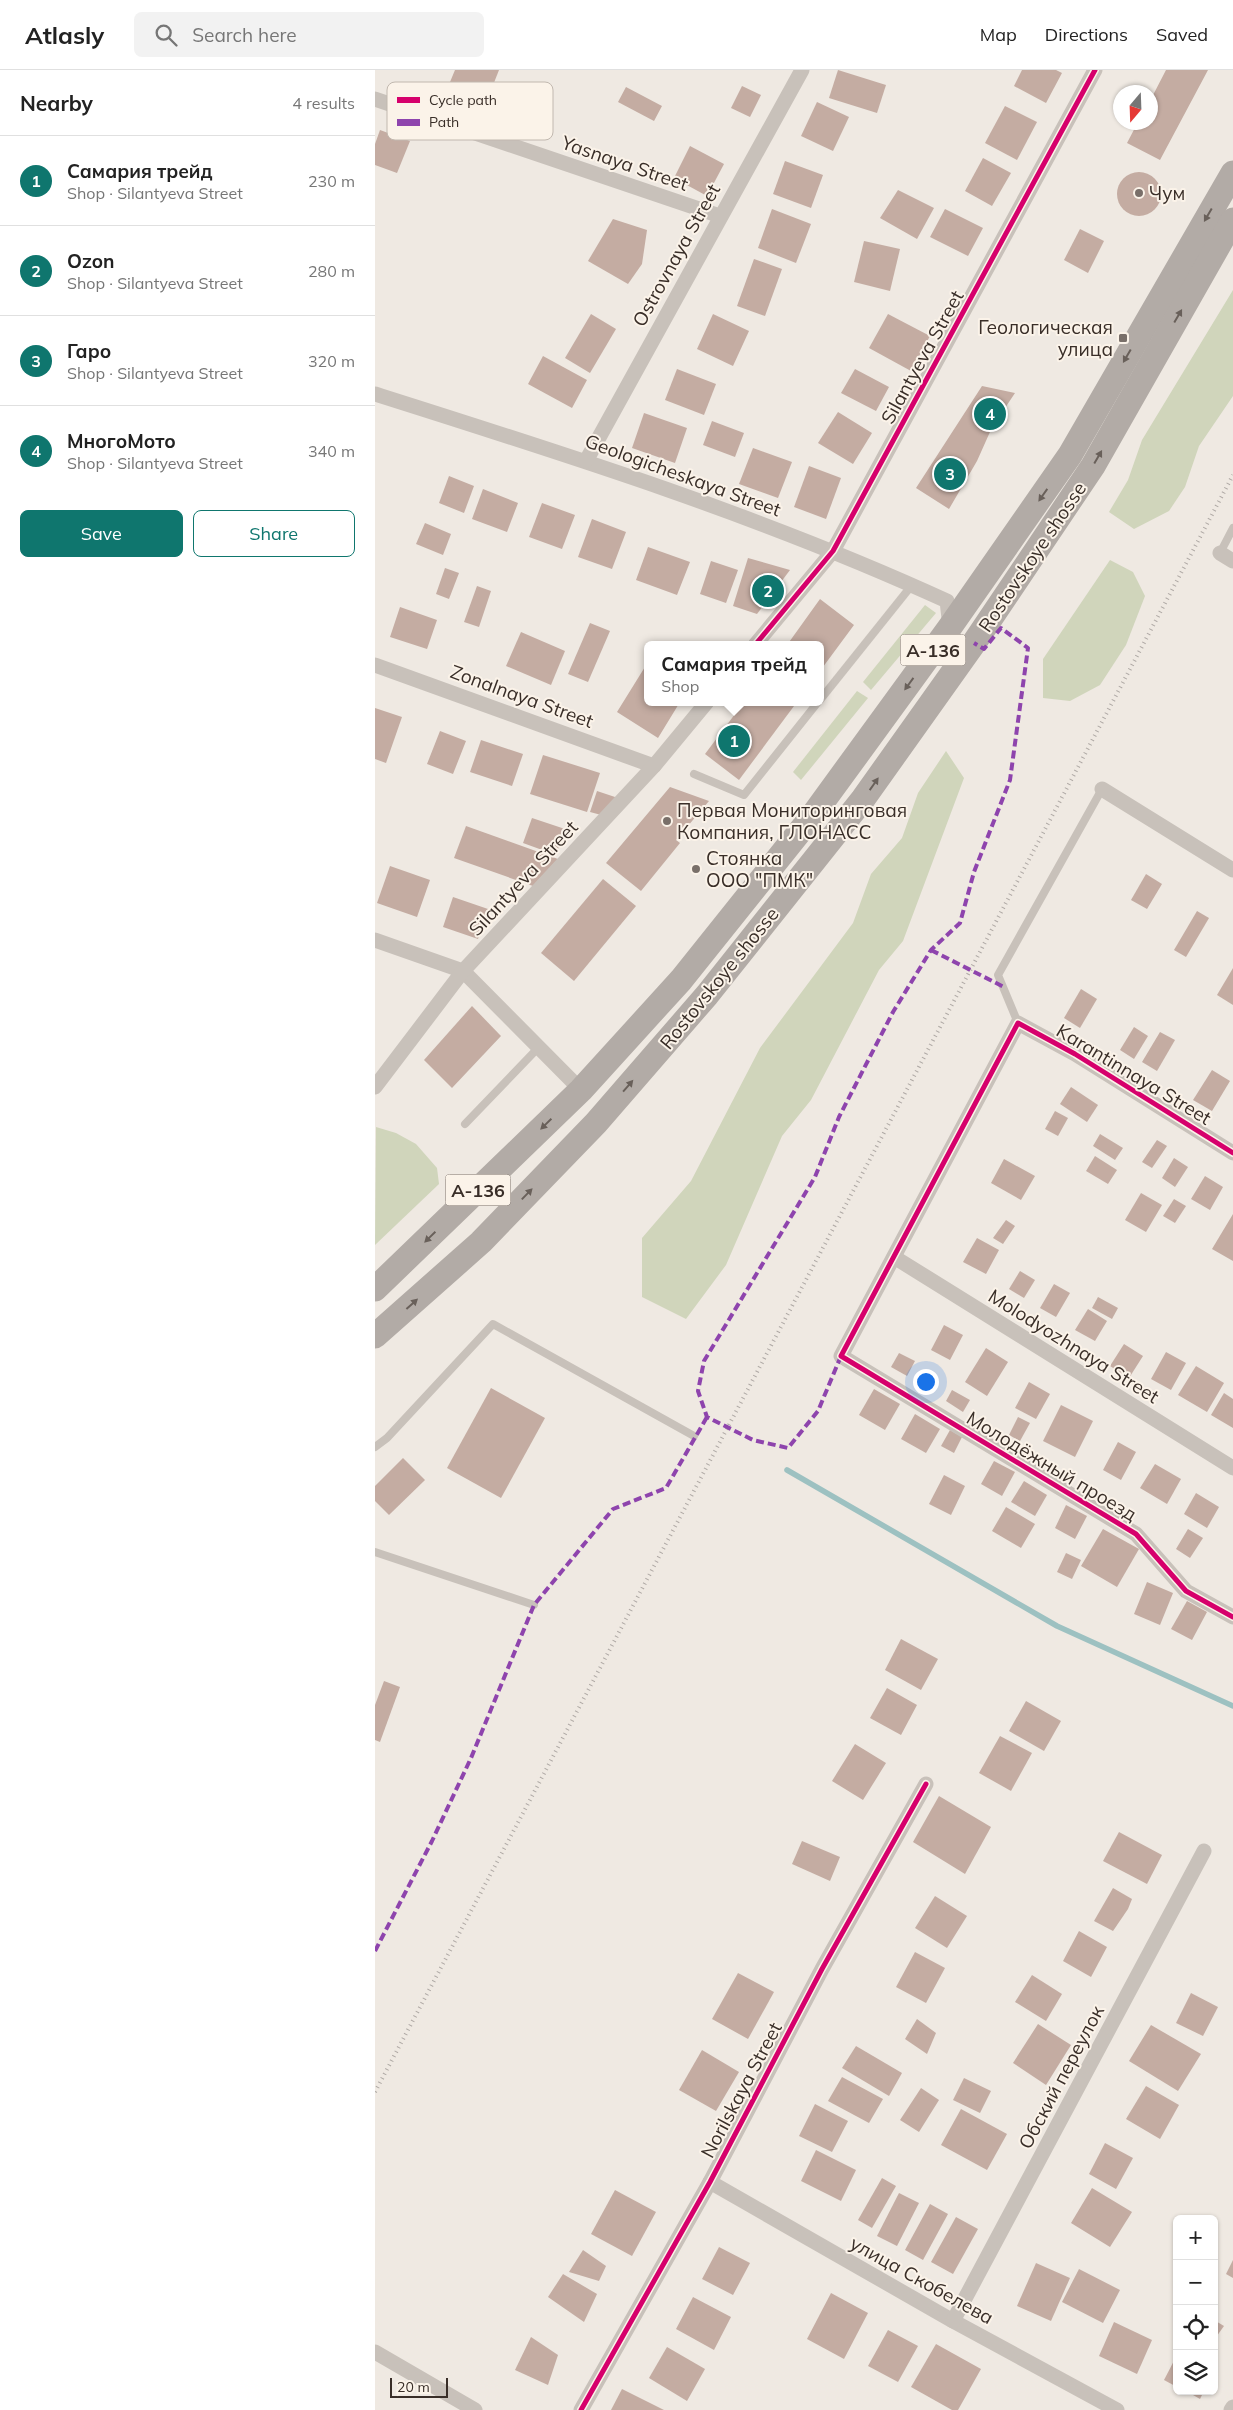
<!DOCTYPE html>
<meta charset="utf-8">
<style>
body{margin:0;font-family:Mulish,sans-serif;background:#f2f2f2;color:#222}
.controls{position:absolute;right:15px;bottom:15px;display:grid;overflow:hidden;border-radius:8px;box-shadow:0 1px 4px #0004}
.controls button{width:45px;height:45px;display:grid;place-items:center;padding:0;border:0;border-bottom:1px solid #e0e0e0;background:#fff;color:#222;font:25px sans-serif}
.compass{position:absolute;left:738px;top:15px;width:45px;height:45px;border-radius:50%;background:#fff;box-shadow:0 1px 4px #0004;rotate:199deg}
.scale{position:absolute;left:15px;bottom:12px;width:58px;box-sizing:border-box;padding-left:5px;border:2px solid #392e28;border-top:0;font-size:14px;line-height:18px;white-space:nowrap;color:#392e28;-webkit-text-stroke:4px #fbf3e9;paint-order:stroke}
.you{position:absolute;left:550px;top:1311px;width:18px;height:18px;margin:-12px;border:4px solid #fff;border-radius:50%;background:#1a73e8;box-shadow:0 0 0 8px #1a73e833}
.badge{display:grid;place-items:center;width:32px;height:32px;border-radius:50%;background:#0f766e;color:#fff;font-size:16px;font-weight:700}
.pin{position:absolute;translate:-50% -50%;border:2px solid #fff;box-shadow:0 1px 5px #0006}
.popup{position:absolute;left:269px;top:571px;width:180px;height:65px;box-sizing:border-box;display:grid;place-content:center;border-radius:8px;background:#fff;filter:drop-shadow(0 1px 4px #0005);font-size:16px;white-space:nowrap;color:#767676}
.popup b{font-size:19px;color:#222}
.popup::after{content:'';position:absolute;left:50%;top:100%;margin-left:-10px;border:10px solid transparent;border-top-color:#fff}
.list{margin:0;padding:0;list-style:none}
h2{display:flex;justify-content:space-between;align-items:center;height:65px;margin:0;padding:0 20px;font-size:21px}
h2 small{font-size:16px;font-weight:400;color:#767676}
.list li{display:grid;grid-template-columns:32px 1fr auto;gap:15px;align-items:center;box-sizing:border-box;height:90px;padding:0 20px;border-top:1px solid #e0e0e0}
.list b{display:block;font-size:19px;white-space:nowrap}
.list p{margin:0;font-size:16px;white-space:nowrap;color:#767676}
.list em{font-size:16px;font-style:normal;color:#767676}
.actions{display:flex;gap:10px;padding:15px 20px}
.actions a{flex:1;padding:11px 0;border:1px solid #0f766e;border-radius:8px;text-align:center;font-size:18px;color:#0f766e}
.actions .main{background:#0f766e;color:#fff}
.icon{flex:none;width:28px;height:28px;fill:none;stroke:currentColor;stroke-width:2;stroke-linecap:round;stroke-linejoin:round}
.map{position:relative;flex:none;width:858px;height:2340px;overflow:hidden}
header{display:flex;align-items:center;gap:30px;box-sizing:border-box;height:70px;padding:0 25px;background:#fff;border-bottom:1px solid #e0e0e0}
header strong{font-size:24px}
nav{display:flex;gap:28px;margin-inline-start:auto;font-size:18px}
.search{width:350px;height:45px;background:#f2f2f2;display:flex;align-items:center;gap:12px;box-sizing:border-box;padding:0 18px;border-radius:8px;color:#767676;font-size:19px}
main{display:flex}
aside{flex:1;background:#fff}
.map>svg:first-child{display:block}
.green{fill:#d0d5bb}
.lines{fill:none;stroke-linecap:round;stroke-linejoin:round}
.stream{stroke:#9dc1c1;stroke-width:5.5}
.building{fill:#c4aca2}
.service{stroke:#c8c1ba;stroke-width:8}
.minor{stroke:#c8c1ba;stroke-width:15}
.trunk{stroke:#b2aba6;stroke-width:25}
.rail{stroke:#afa9a5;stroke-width:4;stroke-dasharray:1 4;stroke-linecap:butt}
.quiet{stroke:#8e44ad;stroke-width:4;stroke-dasharray:8 4;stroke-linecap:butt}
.cycleway-casing{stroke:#fbf3e9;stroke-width:8}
.cycleway{stroke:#d6006c;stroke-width:5}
.oneway{fill:#69605a}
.poi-dot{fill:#796f69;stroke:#fbf3e9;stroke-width:2}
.labels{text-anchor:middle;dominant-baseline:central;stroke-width:4;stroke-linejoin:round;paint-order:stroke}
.shield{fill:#fbf3e9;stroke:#736962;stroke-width:1}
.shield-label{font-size:18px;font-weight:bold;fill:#392e28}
.street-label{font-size:19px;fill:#392e28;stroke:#fbf3e9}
.poi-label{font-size:19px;fill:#392e28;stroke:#fbf3e9;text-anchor:start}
.key{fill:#fbf3e9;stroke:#c1b8af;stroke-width:1}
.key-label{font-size:14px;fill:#392e28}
</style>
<header>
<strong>Atlasly</strong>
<div class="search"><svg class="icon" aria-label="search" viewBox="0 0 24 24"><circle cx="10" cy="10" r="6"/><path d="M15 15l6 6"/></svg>Search here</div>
<nav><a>Map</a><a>Directions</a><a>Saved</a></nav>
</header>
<main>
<aside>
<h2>Nearby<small>4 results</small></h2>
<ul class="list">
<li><span class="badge">1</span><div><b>Самария трейд</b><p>Shop · Silantyeva Street</p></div><em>230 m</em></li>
<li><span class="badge">2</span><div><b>Ozon</b><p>Shop · Silantyeva Street</p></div><em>280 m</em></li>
<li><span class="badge">3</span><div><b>Гаро</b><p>Shop · Silantyeva Street</p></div><em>320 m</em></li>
<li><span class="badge">4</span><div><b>МногоМото</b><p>Shop · Silantyeva Street</p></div><em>340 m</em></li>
</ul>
<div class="actions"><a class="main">Save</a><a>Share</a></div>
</aside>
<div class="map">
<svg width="858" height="2340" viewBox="0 0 858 2340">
<rect width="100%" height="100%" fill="#efe9e2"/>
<g class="green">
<path d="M858 220V326L824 376 810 417 794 441 759 459 734 442 753 410 767 370Z"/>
<path d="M735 490 758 502 770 526 751 575 725 615 695 631 668 628V589Z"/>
<path d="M550 535 561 543 496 620 488 612Z"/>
<path d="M482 621 493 628 426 710 418 702Z"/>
<path d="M571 681 589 708 528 871 504 900 436 1030 407 1066 351 1195 311 1249 267 1227V1168L316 1111 385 978 478 853 496 804 527 768 543 723Z"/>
<path d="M1 1057 21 1063 41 1074 62 1098 64 1114 0 1175Z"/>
</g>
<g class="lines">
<path class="stream" d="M412 1400 682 1556 858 1636"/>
</g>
<g class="building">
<path d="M80 0H124L113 28 75 12Z"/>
<path d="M463 0 511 15 502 43 454 28Z"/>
<path d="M647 0H681L687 3 671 33 639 16Z"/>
<path d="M791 0H833L785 90 752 73 763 52H776V29Z"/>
<path d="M367 16 386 25 375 47 356 38Z"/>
<path d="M251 17 287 36 279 51 243 32Z"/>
<path d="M442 32 474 47 458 81 426 66Z"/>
<path d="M630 36 662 52 642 90 610 73Z"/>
<path d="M5 60 35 71 22 103 0 95V74Z"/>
<path d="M315 76 349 94 332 126 299 108Z"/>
<path d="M608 88 636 103 617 136 590 121Z"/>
<path d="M410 91 448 105 436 138 398 124Z"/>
<circle cx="764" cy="124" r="22"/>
<path d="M523 120 559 138 542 169 505 148Z"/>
<path d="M397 139 436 154 421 193 383 178Z"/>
<path d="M570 139 608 158 593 186 555 167Z"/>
<path d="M238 149 272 160 267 194 253 214 213 191Z"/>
<path d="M705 159 729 171 713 203 689 190Z"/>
<path d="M489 171 525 179 515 221 479 212Z"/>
<path d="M379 189 407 199 390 246 362 236Z"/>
<path d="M216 244 241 259 215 303 190 288Z"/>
<path d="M338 244 374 261 358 296 322 279Z"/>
<path d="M513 244 555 266 536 301 494 278Z"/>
<path d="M168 286 212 310 197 338 153 314Z"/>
<path d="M302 299 341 314 329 345 290 330Z"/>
<path d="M480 299 514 317 501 341 466 323Z"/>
<path d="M607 316 640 323 626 344H623L602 391 574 439 541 418Z"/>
<path d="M463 342 497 363 478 394 443 373Z"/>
<path d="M269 343 312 358 300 393 257 378Z"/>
<path d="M337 351 369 363 360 387 328 375Z"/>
<path d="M378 378 417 392 403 428 364 414Z"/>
<path d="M434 396 466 408 451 449 419 437Z"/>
<path d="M74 406 99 416 89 443 64 433Z"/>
<path d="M108 419 143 433 132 462 97 449Z"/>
<path d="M167 433 200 445 187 479 154 467Z"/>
<path d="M217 449 251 462 237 499 203 487Z"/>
<path d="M50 453 76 464 68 485 41 474Z"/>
<path d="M273 477 315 492 302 525 261 510Z"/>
<path d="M373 488 415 500 382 544 358 536Z"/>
<path d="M336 491 363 500 351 533 325 524Z"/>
<path d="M70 498 84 503 74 529 61 524Z"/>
<path d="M102 516 116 521 104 557 89 552Z"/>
<path d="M445 529 479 555 445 601V575H412Z"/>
<path d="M25 537 62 550 52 579 15 567Z"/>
<path d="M215 553 235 561 213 612 193 604Z"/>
<path d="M146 562 190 581 176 615 131 596Z"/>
<path d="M273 592V632H305L283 668 242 642Z"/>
<path d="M369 632H422L364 710 330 684Z"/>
<path d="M0 638 27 647 11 693 0 689Z"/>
<path d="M65 661 91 671 78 704 52 694Z"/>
<path d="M106 670 148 684 137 716 95 702Z"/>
<path d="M168 685 225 703 212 742 155 724Z"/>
<path d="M295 717 334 731 301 770 305 773 266 821 231 793Z"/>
<path d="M222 721 246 729 230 746 215 742Z"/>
<path d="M157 748 190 759 181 785 148 773Z"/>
<path d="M91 756 183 789 158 816 79 788Z"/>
<path d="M15 796 55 810 42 847 2 833Z"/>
<path d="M771 804 787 814 772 839 756 830Z"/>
<path d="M228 809 261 836 199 911 166 883Z"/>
<path d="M78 827 113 839 103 869 68 857Z"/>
<path d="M822 841 834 848 811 887 799 880Z"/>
<path d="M858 898V935L842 925Z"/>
<path d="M706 919 722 929 705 958 689 948Z"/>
<path d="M97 936 126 966 77 1018 49 990Z"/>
<path d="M759 957 773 966 759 989 745 980Z"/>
<path d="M785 962 800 970 782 1001 767 992Z"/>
<path d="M837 1000 855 1011 837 1041 818 1030Z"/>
<path d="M696 1017 723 1035 712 1052 685 1034Z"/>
<path d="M680 1041 693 1048 683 1066 670 1059Z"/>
<path d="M725 1064 748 1078 740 1090 718 1076Z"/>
<path d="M782 1070 792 1076 777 1098 767 1092Z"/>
<path d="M720 1086 742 1100 733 1114 711 1101Z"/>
<path d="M799 1088 813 1097 800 1117 787 1108Z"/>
<path d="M629 1089 660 1106 646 1130 616 1113Z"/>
<path d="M830 1106 848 1117 835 1140 816 1129Z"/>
<path d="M766 1123 787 1135 771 1162 750 1150Z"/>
<path d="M799 1129 811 1136 800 1153 788 1146Z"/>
<path d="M858 1144V1191L837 1179Z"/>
<path d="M631 1150 640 1156 628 1174 618 1168Z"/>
<path d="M602 1168 624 1180 611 1204 588 1192Z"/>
<path d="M645 1201 660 1210 649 1228 634 1219Z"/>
<path d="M679 1214 695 1223 681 1247 665 1238Z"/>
<path d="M723 1227 743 1238 737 1249 717 1238Z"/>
<path d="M713 1239 732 1251 720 1271 700 1260Z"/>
<path d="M569 1255 588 1265 575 1290 556 1280Z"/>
<path d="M749 1274 768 1286 754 1308 735 1296Z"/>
<path d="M611 1278 633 1292 612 1326 590 1312Z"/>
<path d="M791 1282 811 1293 796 1320 776 1309Z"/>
<path d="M524 1283 540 1291 532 1306 516 1297Z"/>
<path d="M821 1296 849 1313 832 1342 803 1325Z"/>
<path d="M654 1312 675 1324 661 1349 640 1338Z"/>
<path d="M116 1318 170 1348 126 1428 72 1398Z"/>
<path d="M499 1319 525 1334 510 1360 484 1345Z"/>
<path d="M577 1320 595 1330 588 1342 571 1331Z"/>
<path d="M849 1323 858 1329V1358L836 1345Z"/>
<path d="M686 1335 718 1351 700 1387 668 1371Z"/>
<path d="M540 1344 565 1359 551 1383 526 1369Z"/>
<path d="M643 1347 655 1353 645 1371 634 1365Z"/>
<path d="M575 1360 587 1367 579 1383 566 1376Z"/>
<path d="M743 1372 761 1382 746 1410 728 1400Z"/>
<path d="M28 1388 50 1410 14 1445 0 1431V1416Z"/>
<path d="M619 1391 640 1402 627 1426 606 1414Z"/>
<path d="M780 1394 806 1409 792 1434 765 1418Z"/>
<path d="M569 1405 590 1416 576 1445 554 1434Z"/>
<path d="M649 1411 672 1425 660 1446 636 1432Z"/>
<path d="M821 1423 844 1437 832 1458 809 1444Z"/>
<path d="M691 1435 712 1446 700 1469 680 1458Z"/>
<path d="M631 1437 660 1454 646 1478 617 1461Z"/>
<path d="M728 1459 764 1479 742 1517 706 1496Z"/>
<path d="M813 1459 828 1468 815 1488 801 1479Z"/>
<path d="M691 1483 706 1490 697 1509 682 1502Z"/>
<path d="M772 1512 798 1523 785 1555 759 1544Z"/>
<path d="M812 1531 832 1542 817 1570 796 1559Z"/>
<path d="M526 1569 563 1589 546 1620 510 1600Z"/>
<path d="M9 1611 25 1617 5 1672 0 1670V1635Z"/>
<path d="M512 1618 542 1635 526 1665 495 1648Z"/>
<path d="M651 1631 686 1651 669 1681 634 1661Z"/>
<path d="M625 1666 657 1683 636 1721 604 1703Z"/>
<path d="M480 1674 511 1693 488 1730 457 1711Z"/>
<path d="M564 1726 616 1757 590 1804 538 1772Z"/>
<path d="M744 1762 787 1785 772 1814 728 1791Z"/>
<path d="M427 1771 465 1787 455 1811 417 1794Z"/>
<path d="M738 1818 757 1829 753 1839 738 1861 719 1851Z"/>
<path d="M560 1826 592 1846 572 1878 540 1858Z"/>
<path d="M704 1861 732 1877 716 1907 688 1891Z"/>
<path d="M540 1882 570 1898 551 1933 521 1917Z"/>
<path d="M363 1903 399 1922 373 1969 337 1949Z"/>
<path d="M657 1905 687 1924 671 1951 640 1932Z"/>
<path d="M816 1923 843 1937 828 1966 801 1953Z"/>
<path d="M542 1949 561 1963 552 1984 530 1969Z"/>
<path d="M663 1954 696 1975 671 2015 638 1993Z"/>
<path d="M776 1955 826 1984 803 2021 754 1991Z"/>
<path d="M481 1976 527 2003 514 2026 467 1998Z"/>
<path d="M327 1980 364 2002 341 2041 304 2020Z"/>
<path d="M467 2007 508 2029 494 2053 453 2031Z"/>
<path d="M589 2008 616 2021 605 2043 578 2030Z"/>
<path d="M771 2016 804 2035 785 2069 751 2049Z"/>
<path d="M546 2018 564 2030 544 2062 525 2050Z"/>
<path d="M440 2034 473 2051 457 2082 424 2066Z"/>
<path d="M586 2039 632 2064 612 2100 566 2075Z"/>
<path d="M730 2073 758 2088 741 2119 714 2104Z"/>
<path d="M441 2080 481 2100 466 2131 426 2111Z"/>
<path d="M507 2108 521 2116 497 2158 483 2150Z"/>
<path d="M717 2118 757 2142 735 2177 696 2153Z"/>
<path d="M240 2120 281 2142 257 2186 216 2164Z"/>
<path d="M524 2123 544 2133 522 2176 502 2166Z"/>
<path d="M555 2134 573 2144 548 2190 530 2180Z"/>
<path d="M581 2147 603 2159 578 2204 556 2192Z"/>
<path d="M344 2177 375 2193 358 2225 327 2209Z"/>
<path d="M208 2180 231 2196 224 2211 194 2202Z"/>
<path d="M858 2190V2208L851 2204Z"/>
<path d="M661 2193 695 2208 676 2251 642 2236Z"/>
<path d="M704 2199 745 2220 728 2253 687 2232Z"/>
<path d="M188 2204 222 2224 209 2252 173 2227Z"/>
<path d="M456 2223 493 2243 469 2289 432 2269Z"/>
<path d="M318 2227 356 2247 339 2280 301 2259Z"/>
<path d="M839 2250 849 2256 839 2270Z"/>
<path d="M739 2252 777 2270 762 2304 724 2286Z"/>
<path d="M513 2260 543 2276 523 2312 493 2296Z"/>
<path d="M156 2267 183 2285 173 2315 140 2300Z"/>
<path d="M561 2274 606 2299 583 2340H577L536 2317Z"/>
<path d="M292 2277 330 2299 312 2331 274 2308Z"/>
<path d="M802 2285V2317L789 2310Z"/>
<path d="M247 2319 289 2340H236Z"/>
<path d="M811 2321H829L825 2329Z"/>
</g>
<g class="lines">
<g class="service">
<path d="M845 483 858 458"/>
<path d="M445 630 537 515"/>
<path d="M319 704 369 725 443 632"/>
<path d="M643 953 623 905 727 719"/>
<path d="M90 1054 164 977"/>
<path d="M0 1377 12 1368 118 1254 319 1366"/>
<path d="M0 1482 159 1535"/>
</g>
<g class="minor">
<path d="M0 29 345 146"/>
<path d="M0 324C193 385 387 446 572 531L575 557"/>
<path d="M211 391 427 0"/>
<path d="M845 483 858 491"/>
<path d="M380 575 458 481 720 0"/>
<path d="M0 595 279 696"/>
<path d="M727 719 858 800"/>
<path d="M0 870 88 901 206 1020"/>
<path d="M0 1017 88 901 279 696 332 632"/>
<path d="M858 1083 700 984 643 953 466 1286 761 1464 811 1521 858 1547"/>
<path d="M519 1187 858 1398"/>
<path d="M335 2112 578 2251 742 2340"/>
<path d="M578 2251 829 1781"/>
<path d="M0 2282 100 2340"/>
<path d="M206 2340 335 2112 447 1899 551 1714"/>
<path d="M856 2340 858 2337"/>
</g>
<g class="trunk">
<path d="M0 1219 206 1020 306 910 438 745 575 557 695 385 858 103"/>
<path d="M0 1266 106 1172 221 1053 332 925 488 729 599 573 718 396 858 150"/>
</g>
<path class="rail" d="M0 2022 858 405"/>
<g class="quiet">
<path d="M556 880 629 917"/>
<path d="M466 1286 443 1341 413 1378 378 1370 332 1347 323 1321 329 1291 440 1107 464 1047 518 942 556 880 585 853 599 802 635 710 653 578 626 558 609 579 599 573"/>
<path d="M0 1881 57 1771 96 1688 159 1535 238 1439 291 1418 332 1347"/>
</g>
<g class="cycleway-casing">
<g id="cycleway">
<path d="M380 575 458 481 720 0"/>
<path d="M858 1083 700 984 643 953 466 1286 761 1464 811 1521 858 1547"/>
<path d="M206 2340 335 2112 447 1899 551 1714"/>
</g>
</g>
<use href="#cycleway" class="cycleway"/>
</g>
<defs><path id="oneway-solid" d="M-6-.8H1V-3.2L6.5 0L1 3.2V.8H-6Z" transform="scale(1.25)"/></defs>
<g class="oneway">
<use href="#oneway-solid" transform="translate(833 145) rotate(120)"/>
<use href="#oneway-solid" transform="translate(803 246) rotate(-60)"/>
<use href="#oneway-solid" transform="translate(752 286) rotate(120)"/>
<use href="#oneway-solid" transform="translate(723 387) rotate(-60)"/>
<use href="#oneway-solid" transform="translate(668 425) rotate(125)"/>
<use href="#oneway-solid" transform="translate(534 614) rotate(126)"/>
<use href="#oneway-solid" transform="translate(499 714) rotate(-55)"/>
<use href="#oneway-solid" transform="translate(253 1016) rotate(-49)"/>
<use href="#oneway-solid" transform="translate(171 1054) rotate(136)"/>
<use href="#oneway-solid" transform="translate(152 1124) rotate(-46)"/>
<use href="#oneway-solid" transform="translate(55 1167) rotate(136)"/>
<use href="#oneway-solid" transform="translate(37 1234) rotate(-42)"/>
</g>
<g class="poi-dot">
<circle cx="764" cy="123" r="5"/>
<rect x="743" y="263" width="10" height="10" rx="2.5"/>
<circle cx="292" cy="751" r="5"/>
<circle cx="321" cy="799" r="5"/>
</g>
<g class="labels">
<g class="shield">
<rect x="525.5" y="564.5" width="65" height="31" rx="4"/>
<rect x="70.5" y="1104.5" width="65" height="31" rx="4"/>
</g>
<g class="shield-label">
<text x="558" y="580">А-136</text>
<text x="103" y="1120">А-136</text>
</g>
<g class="street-label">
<text transform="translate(250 93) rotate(19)">Yasnaya Street</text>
<text transform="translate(301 185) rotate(-61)">Ostrovnaya Street</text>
<text transform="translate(547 287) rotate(-61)">Silantyeva Street</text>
<text transform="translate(308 405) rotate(20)">Geologicheskaya Street</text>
<text transform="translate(657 487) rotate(-56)">Rostovskoye shosse</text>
<text transform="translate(147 626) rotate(20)">Zonalnaya Street</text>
<text transform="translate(148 808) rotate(-47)">Silantyeva Street</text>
<text transform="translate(344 908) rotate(-51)">Rostovskoye shosse</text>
<text transform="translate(759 1004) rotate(31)">Karantinnaya Street</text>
<text transform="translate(699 1276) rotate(32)">Molodyozhnaya Street</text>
<text transform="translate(677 1396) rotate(31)">Молодёжный проезд</text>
<text transform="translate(686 2007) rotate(-62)">Обский переулок</text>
<text transform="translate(366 2020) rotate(-62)">Norilskaya Street</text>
<text transform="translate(547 2210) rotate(29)">улица Скобелева</text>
</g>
<g class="poi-label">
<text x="774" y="123">Чум</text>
<text x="738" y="257" text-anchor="end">Геологическая<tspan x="738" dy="22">улица</tspan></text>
<text x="302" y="740">Первая Мониторинговая<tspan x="302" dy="22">Компания, ГЛОНАСС</tspan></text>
<text x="331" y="788">Стоянка<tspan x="331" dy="22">ООО "ПМК"</tspan></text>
</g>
</g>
<rect x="12" y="12" width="166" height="58" rx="8" class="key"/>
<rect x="22" y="27" width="23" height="6" fill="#d6006c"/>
<rect x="22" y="49" width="23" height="7" fill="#8e44ad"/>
<g class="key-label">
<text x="54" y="35">Cycle path</text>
<text x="54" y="57">Path</text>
</g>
</svg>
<div class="controls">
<button>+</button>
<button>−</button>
<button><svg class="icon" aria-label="locate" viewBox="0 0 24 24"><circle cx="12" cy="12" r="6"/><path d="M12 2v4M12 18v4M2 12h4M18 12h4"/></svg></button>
<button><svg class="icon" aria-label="layers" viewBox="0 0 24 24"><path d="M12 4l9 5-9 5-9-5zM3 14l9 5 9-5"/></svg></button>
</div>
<svg class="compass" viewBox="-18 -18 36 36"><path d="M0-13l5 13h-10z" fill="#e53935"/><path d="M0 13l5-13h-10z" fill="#767676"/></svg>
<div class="scale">20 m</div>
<div class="you"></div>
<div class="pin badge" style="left:359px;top:671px">1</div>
<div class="popup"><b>Самария трейд</b>Shop</div>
<div class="pin badge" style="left:393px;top:521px">2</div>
<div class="pin badge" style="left:575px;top:404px">3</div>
<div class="pin badge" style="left:615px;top:344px">4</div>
</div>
</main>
